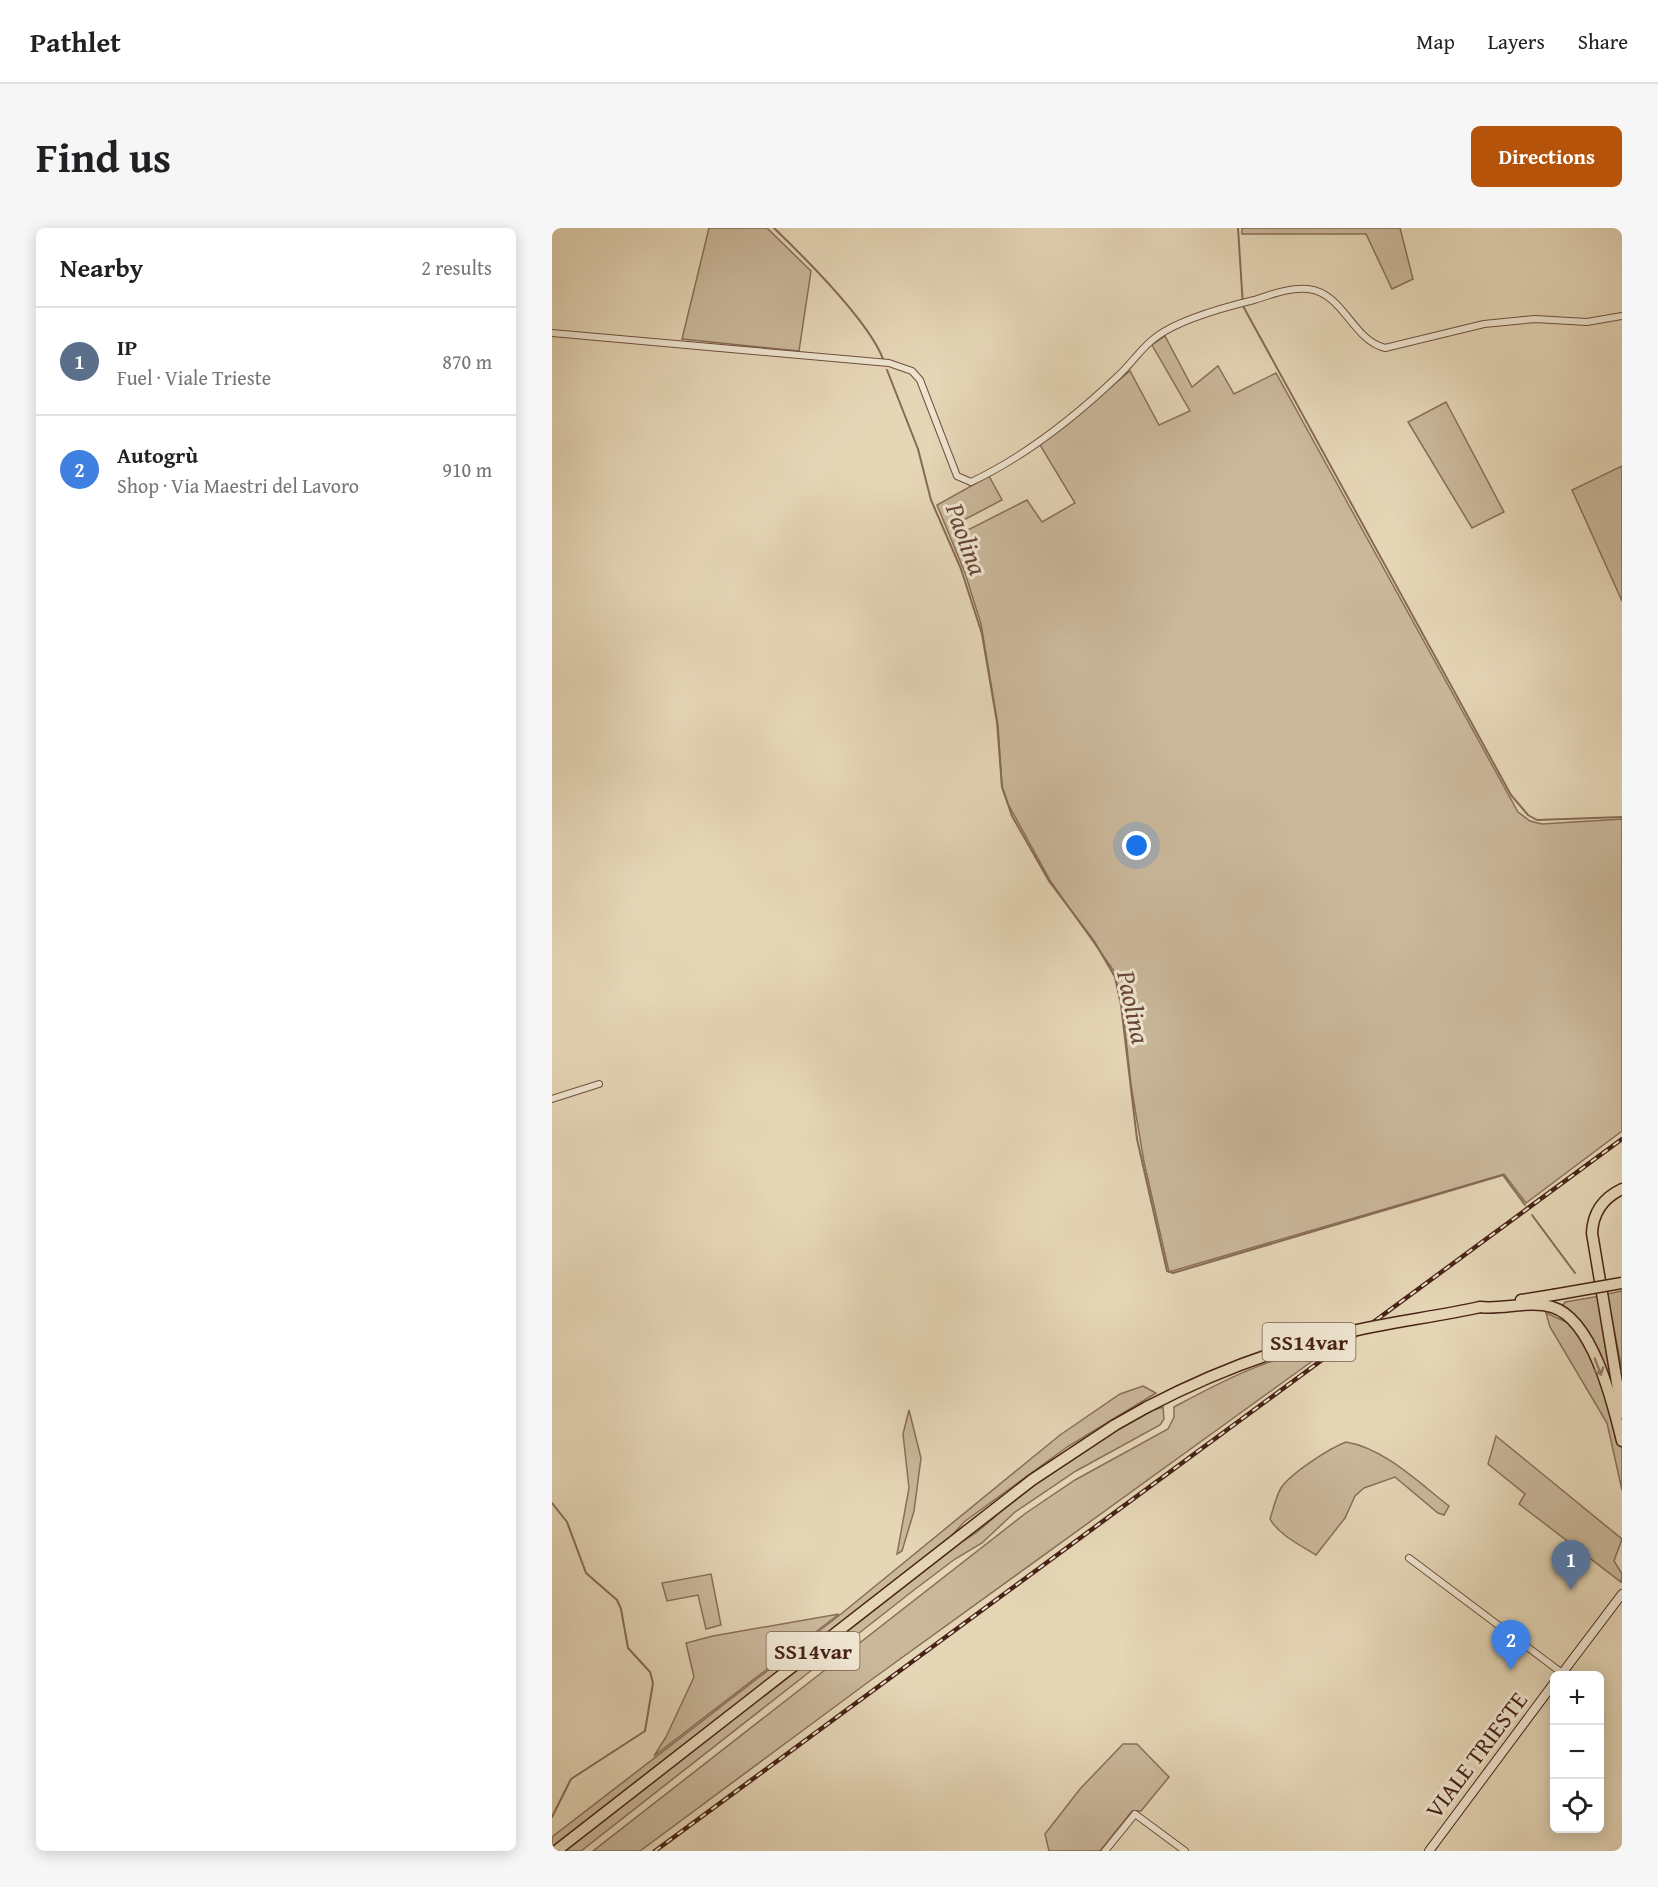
<!DOCTYPE html>
<meta charset="utf-8">
<style>
body{margin:0;font-family:"Gentium Book Plus",serif;background:#f6f6f6;color:#202124}
.controls{position:absolute;right:18px;bottom:18px;display:grid;overflow:hidden;border-radius:9px;box-shadow:0 3px 15px #0003}
.controls button{width:54px;height:54px;display:grid;place-items:center;padding:0;border:0;border-bottom:2px solid #e0e0e0;background:#fff;color:#202124;font:30px sans-serif}
.you{position:absolute;left:585px;top:618px;width:21px;height:21px;margin:-15px;border:4px solid #fff;border-radius:50%;background:#1a73e8;box-shadow:0 0 0 9px #1a73e833}
.badge{display:grid;place-items:center;width:39px;height:39px;border-radius:50%;background:#b45309;color:#fff;font-size:20px;font-weight:700}
.pin{position:absolute;translate:-50% -50px;filter:drop-shadow(0 2px 3px #0008)}
.pin::after{content:'';position:absolute;top:32px;width:21px;height:18px;background:inherit;clip-path:polygon(0 0,100% 0,50% 100%)}
.list{margin:0;padding:0;list-style:none}
h2{display:flex;justify-content:space-between;align-items:center;height:78px;margin:0;padding:0 24px;font-size:26px}
h2 small{font-size:20px;font-weight:400;color:#757577}
.list li{display:grid;grid-template-columns:39px 1fr auto;gap:18px;align-items:center;box-sizing:border-box;height:108px;padding:0 24px;border-top:2px solid #e0e0e0}
.list b{display:block;font-size:22px;white-space:nowrap}
.list p{margin:0;font-size:20px;white-space:nowrap;color:#757577}
.list em{font-size:20px;font-style:normal;color:#757577}
.icon{flex:none;width:33px;height:33px;fill:none;stroke:currentColor;stroke-width:2;stroke-linecap:round;stroke-linejoin:round}
.map{position:relative;flex:none;width:1070px;height:1623px;overflow:hidden;border-radius:9px}
header{display:flex;align-items:center;gap:36px;box-sizing:border-box;height:84px;padding:0 30px;background:#fff;border-bottom:2px solid #e0e0e0}
header strong{font-size:28px}
nav{display:flex;gap:33px;margin-inline-start:auto;font-size:21px}
.intro{display:flex;align-items:center;justify-content:space-between;box-sizing:border-box;height:144px;padding:0 36px}
h1{margin:0;font-size:42px}
.button{padding:15px 27px;border-radius:9px;background:#b45309;color:#fff;font-size:21px;font-weight:700}
main{display:flex;gap:36px;padding:0 36px}
aside{flex:1;background:#fff;border-radius:9px;box-shadow:0 3px 15px #0003}
.map>svg:first-child{display:block}
.green{fill:#cab89b;stroke:#896e58;stroke-width:1.5}
.lines{fill:none;stroke-linecap:round;stroke-linejoin:round}
.stream{stroke:#866a56;stroke-width:2}
.minor-casing{stroke:#6f503e;stroke-width:8}
.secondary-casing{stroke:#482316;stroke-width:10}
.trunk-casing{stroke:#482316;stroke-width:13}
.minor{stroke:#eee4d0;stroke-width:6}
.secondary{stroke:#eee4d0;stroke-width:8}
.trunk{stroke:#e5d6b6;stroke-width:10}
.rail-casing{stroke:#482316;stroke-width:4.5}
.rail{stroke:#eee4d0;stroke-width:2;stroke-dasharray:7;stroke-linecap:butt}
.trunk-bridge-casing{stroke:#482316;stroke-width:13;stroke-linecap:butt}
.trunk-bridge{stroke:#e5d6b6;stroke-width:10}
.oneway{stroke:#967c66}
.labels{text-anchor:middle;dominant-baseline:central;stroke-width:6;stroke-linejoin:round;paint-order:stroke}
.shield{fill:#eee4d0;stroke:#7a5d4e;stroke-width:1.5}
.shield-label{font-size:22px;font-weight:bold;fill:#482316}
.street-label{font-size:24px;fill:#482316;stroke:#eee4d0}
.water-label{font-size:26px;font-style:italic;fill:#674636;stroke:#eee4d0}
</style>
<header>
<strong>Pathlet</strong>
<nav><a>Map</a><a>Layers</a><a>Share</a></nav>
</header>
<div class="intro"><h1>Find us</h1><a class="button">Directions</a></div>
<main>
<aside>
<h2>Nearby<small>2 results</small></h2>
<ul class="list">
<li><span class="badge" style="background:#5c6f8a">1</span><div><b>IP</b><p>Fuel · Viale Trieste</p></div><em>870 m</em></li>
<li><span class="badge" style="background:#3f7fe0">2</span><div><b>Autogrù</b><p>Shop · Via Maestri del Lavoro</p></div><em>910 m</em></li>
</ul>
</aside>
<div class="map">
<svg width="1070" height="1623" viewBox="0 0 1070 1623">
<rect width="100%" height="100%" fill="#e5d6b6"/>
<filter id="stains"><feTurbulence type="fractalNoise" baseFrequency=".00333" numOctaves="4"/><feColorMatrix values="0 0 0 0 .2 0 0 0 0 .09 0 0 0 0 .02 0 0 0 .5 -.17"/></filter>
<radialGradient id="worn" r=".72"><stop offset=".6" stop-color="#630" stop-opacity="0"/><stop offset="1" stop-color="#630" stop-opacity=".3"/></radialGradient>
<g class="green">
<path d="M157 0H215L259 43 247 123 130 111Z"/>
<path d="M690 0H848L861 51 840 61 814 6H690Z"/>
<path d="M613 108 640 159 666 138 682 166 724 145 966 584 978 593 990 596 1070 591V903L974 975 952 946 617 1044 592 934 579 857 571 783 562 743 499 654 456 576 450 559 446 498 429 396 413 345 385 277 437 248 450 272 404 296 408 306 475 272 490 294 523 275 488 217 578 143 607 197 638 183 600 117Z"/>
<path d="M894 174 952 284 920 300 856 194Z"/>
<path d="M1070 238V373L1020 262Z"/>
<path d="M1070 1063V1142L1055 1066Z"/>
<path d="M1048 1068 1066 1179 1010 1079 1013 1074Z"/>
<path d="M994 1085 1019 1096 1036 1123 1065 1196 1070 1220V1262L1055 1195 998 1099Z"/>
<path d="M777 1121 319 1452 88 1623H41L474 1285 523 1252 616 1201 622 1189V1179C669 1154 722 1125 777 1121Z"/>
<path d="M591 1158 604 1165 515 1219 412 1294 396 1312 0 1620V1609L289 1386 508 1207 568 1166Z"/>
<path d="M611 1179 612 1191 608 1197 524 1243 463 1284 430 1315 403 1331 362 1362 29 1623H10L403 1317C424 1308 437 1293 455 1278 498 1243 557 1195 611 1179Z"/>
<path d="M357 1182 369 1230 362 1283 350 1323 345 1326 357 1260 351 1206Z"/>
<path d="M944 1208 1070 1311 1062 1333 1070 1346 1069 1354 967 1276 973 1266 936 1236Z"/>
<path d="M794 1214C832 1220 867 1255 897 1278L892 1287 886 1285 843 1249 812 1260 803 1268 793 1290 764 1327C748 1317 727 1307 718 1291 721 1282 724 1268 729 1260 739 1245 778 1220 794 1214Z"/>
<path d="M159 1346 169 1397 154 1401 146 1367 115 1373 110 1355Z"/>
<path d="M287 1386 102 1528 114 1509 142 1449 134 1415 161 1408Z"/>
<path d="M571 1516H585L617 1549 589 1583H580L548 1623H497L493 1606 528 1561Z"/>
</g>
<g class="lines">
<g class="stream">
<path d="M222 0C252 29 320 96 332 134"/>
<path d="M686 0 691 78 959 567 976 587 985 592 1070 589"/>
<path d="M335 142 366 221 379 272 409 341 430 406 445 494 450 559 460 588 497 653 542 713 563 749 569 777 585 911 615 1043 621 1045 951 947 973 977"/>
<path d="M980 987 1023 1045"/>
<path d="M0 1275 15 1294 34 1345 65 1372 69 1381 76 1420 98 1444 101 1455 93 1503 19 1551 0 1589"/>
</g>
<g class="minor-casing">
<g id="minor">
<path d="M0 105 337 135 360 143 368 152 405 248 419 254C472 229 524 188 566 148 580 135 590 119 604 109 628 91 673 79 702 72 718 67 738 59 756 61 792 65 800 112 833 120L932 96 983 91 1035 94 1070 88"/>
<path d="M0 871 47 856"/>
<path d="M857 1330 1010 1445"/>
<path d="M553 1623 583 1586 633 1623"/>
</g>
</g>
<g class="secondary-casing">
<g id="secondary">
<path d="M1008 1448 1070 1366"/>
<path d="M877 1623 1002 1455"/>
</g>
</g>
<g class="trunk-casing">
<g id="trunk">
<path d="M1070 961C1051 970 1041 984 1040 1005L1070 1185"/>
<path d="M969 1072 1001 1067"/>
<path d="M928 1079C951 1082 977 1072 1000 1079 1041 1091 1061 1176 1070 1213"/>
<path d="M4 1623 480 1252 563 1197 595 1179"/>
</g>
</g>
<use href="#minor" class="minor"/>
<use href="#secondary" class="secondary"/>
<use href="#trunk" class="trunk"/>
<g class="rail-casing">
<path id="rail" d="M103 1623 1070 911"/>
</g>
<use href="#rail" class="rail"/>
<g class="trunk-bridge-casing">
<g id="trunk-bridge">
<path d="M1001 1067 1070 1055"/>
<path d="M595 1179C658 1146 723 1121 792 1105 837 1094 883 1089 928 1079"/>
</g>
</g>
<use href="#trunk-bridge" class="trunk-bridge"/>
</g>
<defs><path id="oneway-shaft" d="M-6 0H5M1.5-3L5.5 0L1.5 3" fill="none" stroke-width="1.6" stroke-linecap="round" stroke-linejoin="round" transform="scale(1.5)"/></defs>
<use class="oneway" href="#oneway-shaft" transform="translate(1046 1139) rotate(69)"/>
<g class="labels">
<g class="shield">
<rect x="710.5" y="1095" width="93" height="38" rx="4.5"/>
<rect x="214.5" y="1404" width="93" height="38" rx="4.5"/>
</g>
<g class="shield-label">
<text x="757" y="1114">SS14var</text>
<text x="261" y="1423">SS14var</text>
</g>
<g class="street-label">
<text transform="translate(924 1527) rotate(-53)">VIALE TRIESTE</text>
</g>
<g class="water-label">
<text transform="translate(415 311) rotate(70)">Paolina</text>
<text transform="translate(582 779) rotate(78)">Paolina</text>
</g>
</g>
<rect width="100%" height="100%" filter="url(#stains)"/>
<rect width="100%" height="100%" fill="url(#worn)"/>
</svg>
<div class="controls">
<button>+</button>
<button>−</button>
<button><svg class="icon" aria-label="locate" viewBox="0 0 24 24"><circle cx="12" cy="12" r="6"/><path d="M12 2v4M12 18v4M2 12h4M18 12h4"/></svg></button>
</div>
<div class="you"></div>
<div class="pin badge" style="left:1019px;top:1362px;background:#5c6f8a">1</div>
<div class="pin badge" style="left:959px;top:1442px;background:#3f7fe0">2</div>
</div>
</main>
